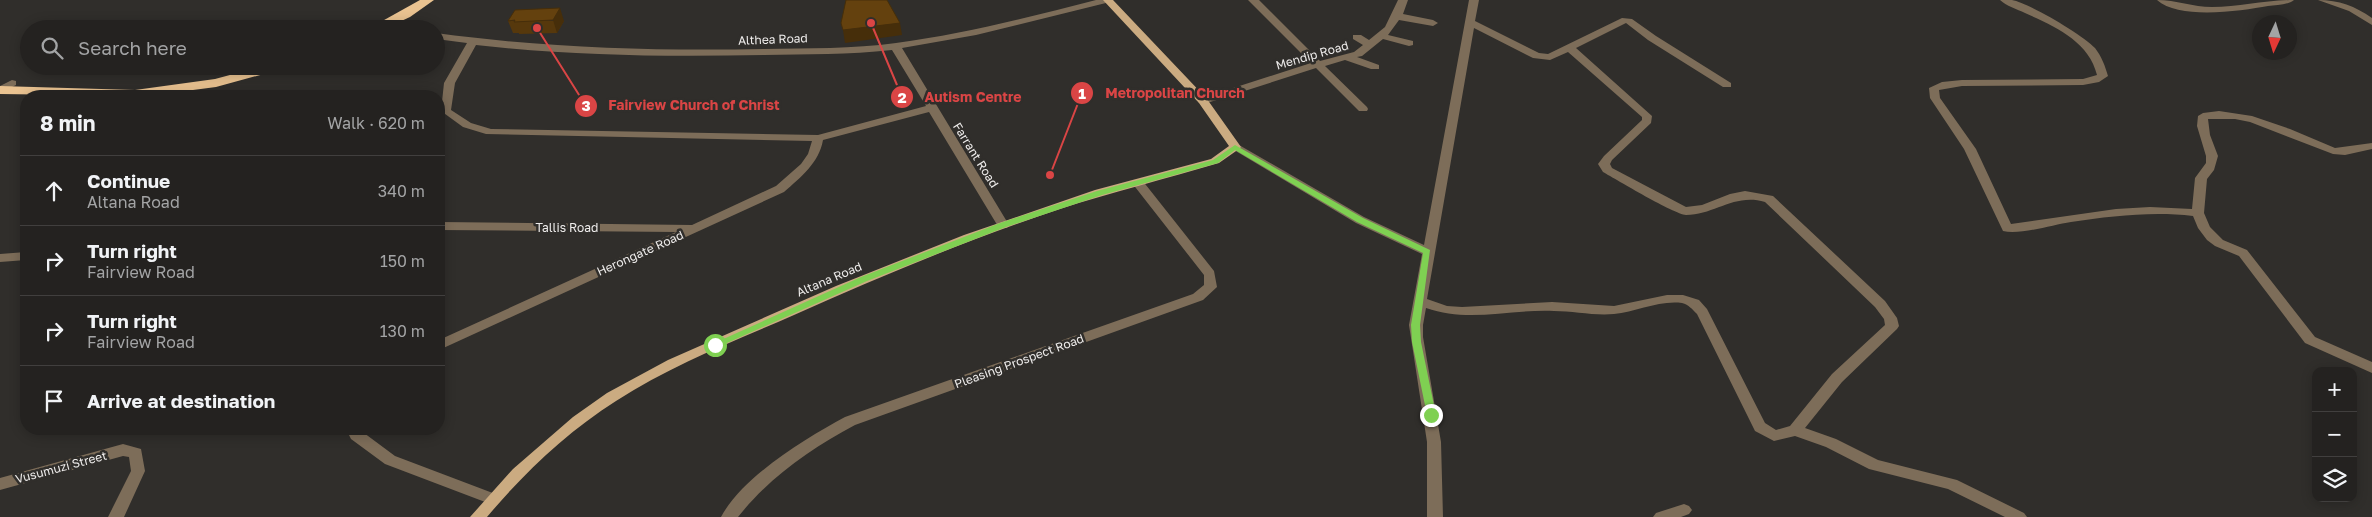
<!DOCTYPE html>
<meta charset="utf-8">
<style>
body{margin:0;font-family:"Golos Text",sans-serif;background:#2c2a29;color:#f1f3f6}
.controls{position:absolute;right:15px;bottom:15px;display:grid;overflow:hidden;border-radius:10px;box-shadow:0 2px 12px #0003}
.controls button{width:45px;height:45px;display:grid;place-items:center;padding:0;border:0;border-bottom:1px solid #413f3e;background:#242220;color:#f1f3f6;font:25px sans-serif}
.compass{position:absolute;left:2252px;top:15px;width:45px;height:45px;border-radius:50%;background:#242220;box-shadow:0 2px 12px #0003;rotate:184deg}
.stop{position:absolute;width:15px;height:15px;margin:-11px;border:4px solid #7fd052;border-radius:50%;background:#fff}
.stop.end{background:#7fd052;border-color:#fff;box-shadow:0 1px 5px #0008}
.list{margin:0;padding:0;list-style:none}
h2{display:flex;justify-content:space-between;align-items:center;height:65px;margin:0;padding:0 20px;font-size:21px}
h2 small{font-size:16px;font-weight:400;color:#a3a4a5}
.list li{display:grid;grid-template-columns:32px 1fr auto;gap:15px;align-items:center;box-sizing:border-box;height:70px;padding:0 20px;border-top:1px solid #413f3e}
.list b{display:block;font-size:19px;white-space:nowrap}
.list p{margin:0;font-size:16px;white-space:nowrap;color:#a3a4a5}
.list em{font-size:16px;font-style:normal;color:#a3a4a5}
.icon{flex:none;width:28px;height:28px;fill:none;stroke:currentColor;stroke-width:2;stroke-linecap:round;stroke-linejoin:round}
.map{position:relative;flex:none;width:2372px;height:517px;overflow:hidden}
.search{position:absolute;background:#242220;box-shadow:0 2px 12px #0003;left:20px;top:20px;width:425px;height:55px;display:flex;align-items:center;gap:12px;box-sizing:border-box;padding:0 18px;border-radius:28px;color:#a3a4a5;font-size:19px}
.panel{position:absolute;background:#242220;box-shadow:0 2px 12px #0003;left:20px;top:90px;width:425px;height:345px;border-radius:20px}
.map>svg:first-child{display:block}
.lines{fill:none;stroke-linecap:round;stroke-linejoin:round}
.minor{fill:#7d6d59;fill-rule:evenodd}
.major{fill:#cbab81;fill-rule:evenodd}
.highway{fill:#eac391;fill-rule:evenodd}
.wall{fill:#56380c}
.shaded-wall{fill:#462e0a}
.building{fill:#64410e;stroke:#462e0a}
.route{fill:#7fd052}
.labels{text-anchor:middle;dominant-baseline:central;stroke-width:5;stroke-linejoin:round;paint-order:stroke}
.street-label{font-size:12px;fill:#eeeceb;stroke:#302e2b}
.leader{fill:none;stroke:#da4545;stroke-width:2}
.callout-dot{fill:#da4545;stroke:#302e2b;stroke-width:2}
.mark-label{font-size:15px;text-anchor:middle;font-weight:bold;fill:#fff}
.callout-label{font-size:14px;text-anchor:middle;font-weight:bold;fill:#da4545;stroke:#302e2b;stroke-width:5;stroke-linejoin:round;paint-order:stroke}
</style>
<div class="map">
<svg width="2372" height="517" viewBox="0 0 2372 517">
<rect width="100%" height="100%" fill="#302e2b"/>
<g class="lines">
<g class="minor">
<path d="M1096 0H1112L1110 2 976 35 902 48 1009 225 1007 228H999L929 112 823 140C819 163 801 177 784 192L439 350V340L676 232 439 230V222L692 225 776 186 801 164 808 154 812 141 486 134 463 127 441 111 444 83 467 43 436 39V33C546 48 654 51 764 49 808 48 853 49 896 43 964 34 1030 17 1096 0ZM476 45C572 56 667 57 764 55 806 54 849 55 892 50L926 106 818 135 491 129 471 123 451 110 455 83Z"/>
<path d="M1248 0H1259L1320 61 1354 52 1363 45 1353 39V35H1361L1369 40 1385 27 1398 0H1408L1403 14 1433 20 1438 23 1433 26 1399 20 1388 35 1413 41V45L1409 46 1383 39 1362 56 1357 57 1379 65V69H1371L1345 60 1325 66 1367 107 1368 109 1367 111H1359L1316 68 1207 103H1199L1198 101 1199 99 1311 63Z"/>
<path d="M1469 0H1479L1475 21 1539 53 1548 54 1622 18 1632 19 1656 36 1731 83V87H1723L1648 40 1626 23 1576 48 1652 116 1651 123 1612 160 1610 164 1612 168 1686 207 1702 205 1730 194 1745 191 1773 196 1885 301 1897 318 1899 326 1897 329 1842 382 1805 428 1836 439 1878 460 1957 480 2024 513 2027 517H2005L1948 489 1869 469 1826 447 1795 436 1774 441 1755 431 1697 314C1692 309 1689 305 1682 303 1659 300 1636 312 1614 314 1595 316 1573 311 1554 311 1510 309 1468 323 1426 308L1423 325V337L1441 442 1443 517H1427V442L1409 325 1422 254 1356 223 1229 147 1231 145H1239L1364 217 1424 245ZM1474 28 1533 58 1550 60 1568 52 1642 117V120L1604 156 1598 164 1603 172C1617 180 1674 214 1686 215 1715 215 1734 193 1765 202L1875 307 1884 319 1885 325 1832 374 1790 426 1776 430 1765 423 1707 309 1699 300 1683 295H1667L1614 306 1552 302 1462 307 1447 306 1427 299Z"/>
<path d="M2000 0C2004 0 2008 0 2012 0 2029 3 2083 35 2095 48 2102 57 2105 66 2108 76L2099 82 2083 85 1962 86 1939 90 1940 98 1976 149 2011 224 2116 209 2150 207 2192 209 2195 178 2206 163V156L2197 126 2198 116 2203 113 2219 111 2252 116 2290 129 2335 148 2372 143V149L2345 155 2333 154 2250 122 2235 119H2208L2210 135 2218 156 2214 170 2207 179 2204 213 2210 227 2223 240 2247 250 2315 337 2372 362V373L2305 343 2239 256 2215 246 2207 240 2198 228 2193 216C2153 211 2111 216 2071 222 2052 225 2020 235 2003 231L1964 149 1930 98 1929 88 1942 82 1962 80 2083 79 2097 75C2089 41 2054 26 2025 13 2017 9 2006 6 2000 0Z"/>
<path d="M2157 0C2176 0 2193 7 2212 7 2239 7 2266 0 2294 0 2288 5 2276 5 2268 6 2241 11 2179 20 2157 0Z"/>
<path d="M2318 0C2339 0 2355 6 2372 18V25L2349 11Z"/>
<path d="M389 20 409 27 410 29C401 29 391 30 384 23Z"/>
<path d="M12 80 16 81V85L0 93V86Z"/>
<path d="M1138 179 1142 180 1214 271 1217 287 1203 300 855 425C810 449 770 477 738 517H721C742 477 806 438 845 417L1193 294 1204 285V275L1132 183Z"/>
<path d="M26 252V260L0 262V254Z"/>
<path d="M350 429H364V433L395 456 498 495 501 499 498 503 493 505 385 464 351 439 349 435Z"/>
<path d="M123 444 141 449 145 471 124 517H108L131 471 129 457 123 456 0 490V478Z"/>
<path d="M1684 504 1689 506 1692 510 1689 514 1681 517H1653L1656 513Z"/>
</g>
<path class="major" d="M1103 0H1113L1207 99 1241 147 1239 149 1219 163C1166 179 1112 192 1060 209 970 239 881 276 794 315 735 341 671 365 616 401 567 432 524 473 487 517H470L513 469 573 417 607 393 668 360 836 286 964 235 1095 190 1211 159 1229 146 1199 103Z"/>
<g class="highway">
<path d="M420 0H434L410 17 384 29H368Z"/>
<path d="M263 66H284L282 69 216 87 147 96 0 94V86L135 90 215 79Z"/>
</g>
</g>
<path class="wall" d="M508 21H564L557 33 519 34V33H513Z"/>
<g class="shaded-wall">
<path d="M560 8 564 21 557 33 553 20Z"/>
<path d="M900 23 902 35 845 43 843 30Z"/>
</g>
<g class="building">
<path d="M846 0H887L900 23 843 30 841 23Z"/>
<path d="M560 8 553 20 514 22 515 20 508 21 515 10Z"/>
</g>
<path class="route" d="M1235 145 1363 218 1430 250 1420 325 1421 342 1436 415 1434 418 1431 419 1427 415 1412 342 1411 325 1423 253 1357 222 1235 150 1218 163 1102 195 1006 227 867 281 718 347 715 348 710 345 861 277 1000 223 1097 191 1213 160Z"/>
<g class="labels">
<g class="street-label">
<text transform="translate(773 39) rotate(-2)">Althea Road</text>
<text transform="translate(1312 55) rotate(-16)">Mendip Road</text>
<text transform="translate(976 155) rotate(58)">Farrant Road</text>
<text x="567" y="227">Tallis Road</text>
<text transform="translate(640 253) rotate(-24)">Herongate Road</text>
<text transform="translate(829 279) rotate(-23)">Altana Road</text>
<text transform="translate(1019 361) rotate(-20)">Pleasing Prospect Road</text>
<text transform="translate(61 467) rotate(-15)">Vusumuzi Street</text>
</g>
</g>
<path class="leader" d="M1050 175L1082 93M871 23L902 97M537 28L586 106"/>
<g class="callout-dot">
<circle cx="1050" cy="175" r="5"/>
<circle cx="871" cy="23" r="5"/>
<circle cx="537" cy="28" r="5"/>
<circle cx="1082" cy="93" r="12"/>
<circle cx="902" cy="97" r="12"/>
<circle cx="586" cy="106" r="12"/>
</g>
<g class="mark-label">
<text x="1082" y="99">1</text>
<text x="902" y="103">2</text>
<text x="586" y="111">3</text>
</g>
<g class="callout-label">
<text x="1175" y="98">Metropolitan Church</text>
<text x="973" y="102">Autism Centre</text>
<text x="694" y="110">Fairview Church of Christ</text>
</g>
</svg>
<div class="controls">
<button>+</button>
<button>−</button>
<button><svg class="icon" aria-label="layers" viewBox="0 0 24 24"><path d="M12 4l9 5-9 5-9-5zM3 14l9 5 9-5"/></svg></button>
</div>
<svg class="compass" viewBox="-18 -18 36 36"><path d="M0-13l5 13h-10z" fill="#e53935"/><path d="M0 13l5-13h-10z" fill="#a3a4a5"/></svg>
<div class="stop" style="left:715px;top:345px"></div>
<div class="stop end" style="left:1431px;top:415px"></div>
<div class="search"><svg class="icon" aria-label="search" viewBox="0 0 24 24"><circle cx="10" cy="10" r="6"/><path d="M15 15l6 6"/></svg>Search here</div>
<section class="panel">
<h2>8 min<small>Walk · 620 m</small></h2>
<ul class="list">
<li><svg class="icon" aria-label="ahead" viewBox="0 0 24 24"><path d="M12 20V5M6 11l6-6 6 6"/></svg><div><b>Continue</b><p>Altana Road</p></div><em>340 m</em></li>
<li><svg class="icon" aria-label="right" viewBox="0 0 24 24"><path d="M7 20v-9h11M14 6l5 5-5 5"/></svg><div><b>Turn right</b><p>Fairview Road</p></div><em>150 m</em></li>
<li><svg class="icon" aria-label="right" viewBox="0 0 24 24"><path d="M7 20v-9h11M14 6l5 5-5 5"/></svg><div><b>Turn right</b><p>Fairview Road</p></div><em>130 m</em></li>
<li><svg class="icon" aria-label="arrive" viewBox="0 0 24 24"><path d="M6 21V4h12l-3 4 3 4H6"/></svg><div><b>Arrive at destination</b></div></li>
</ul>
</section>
</div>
